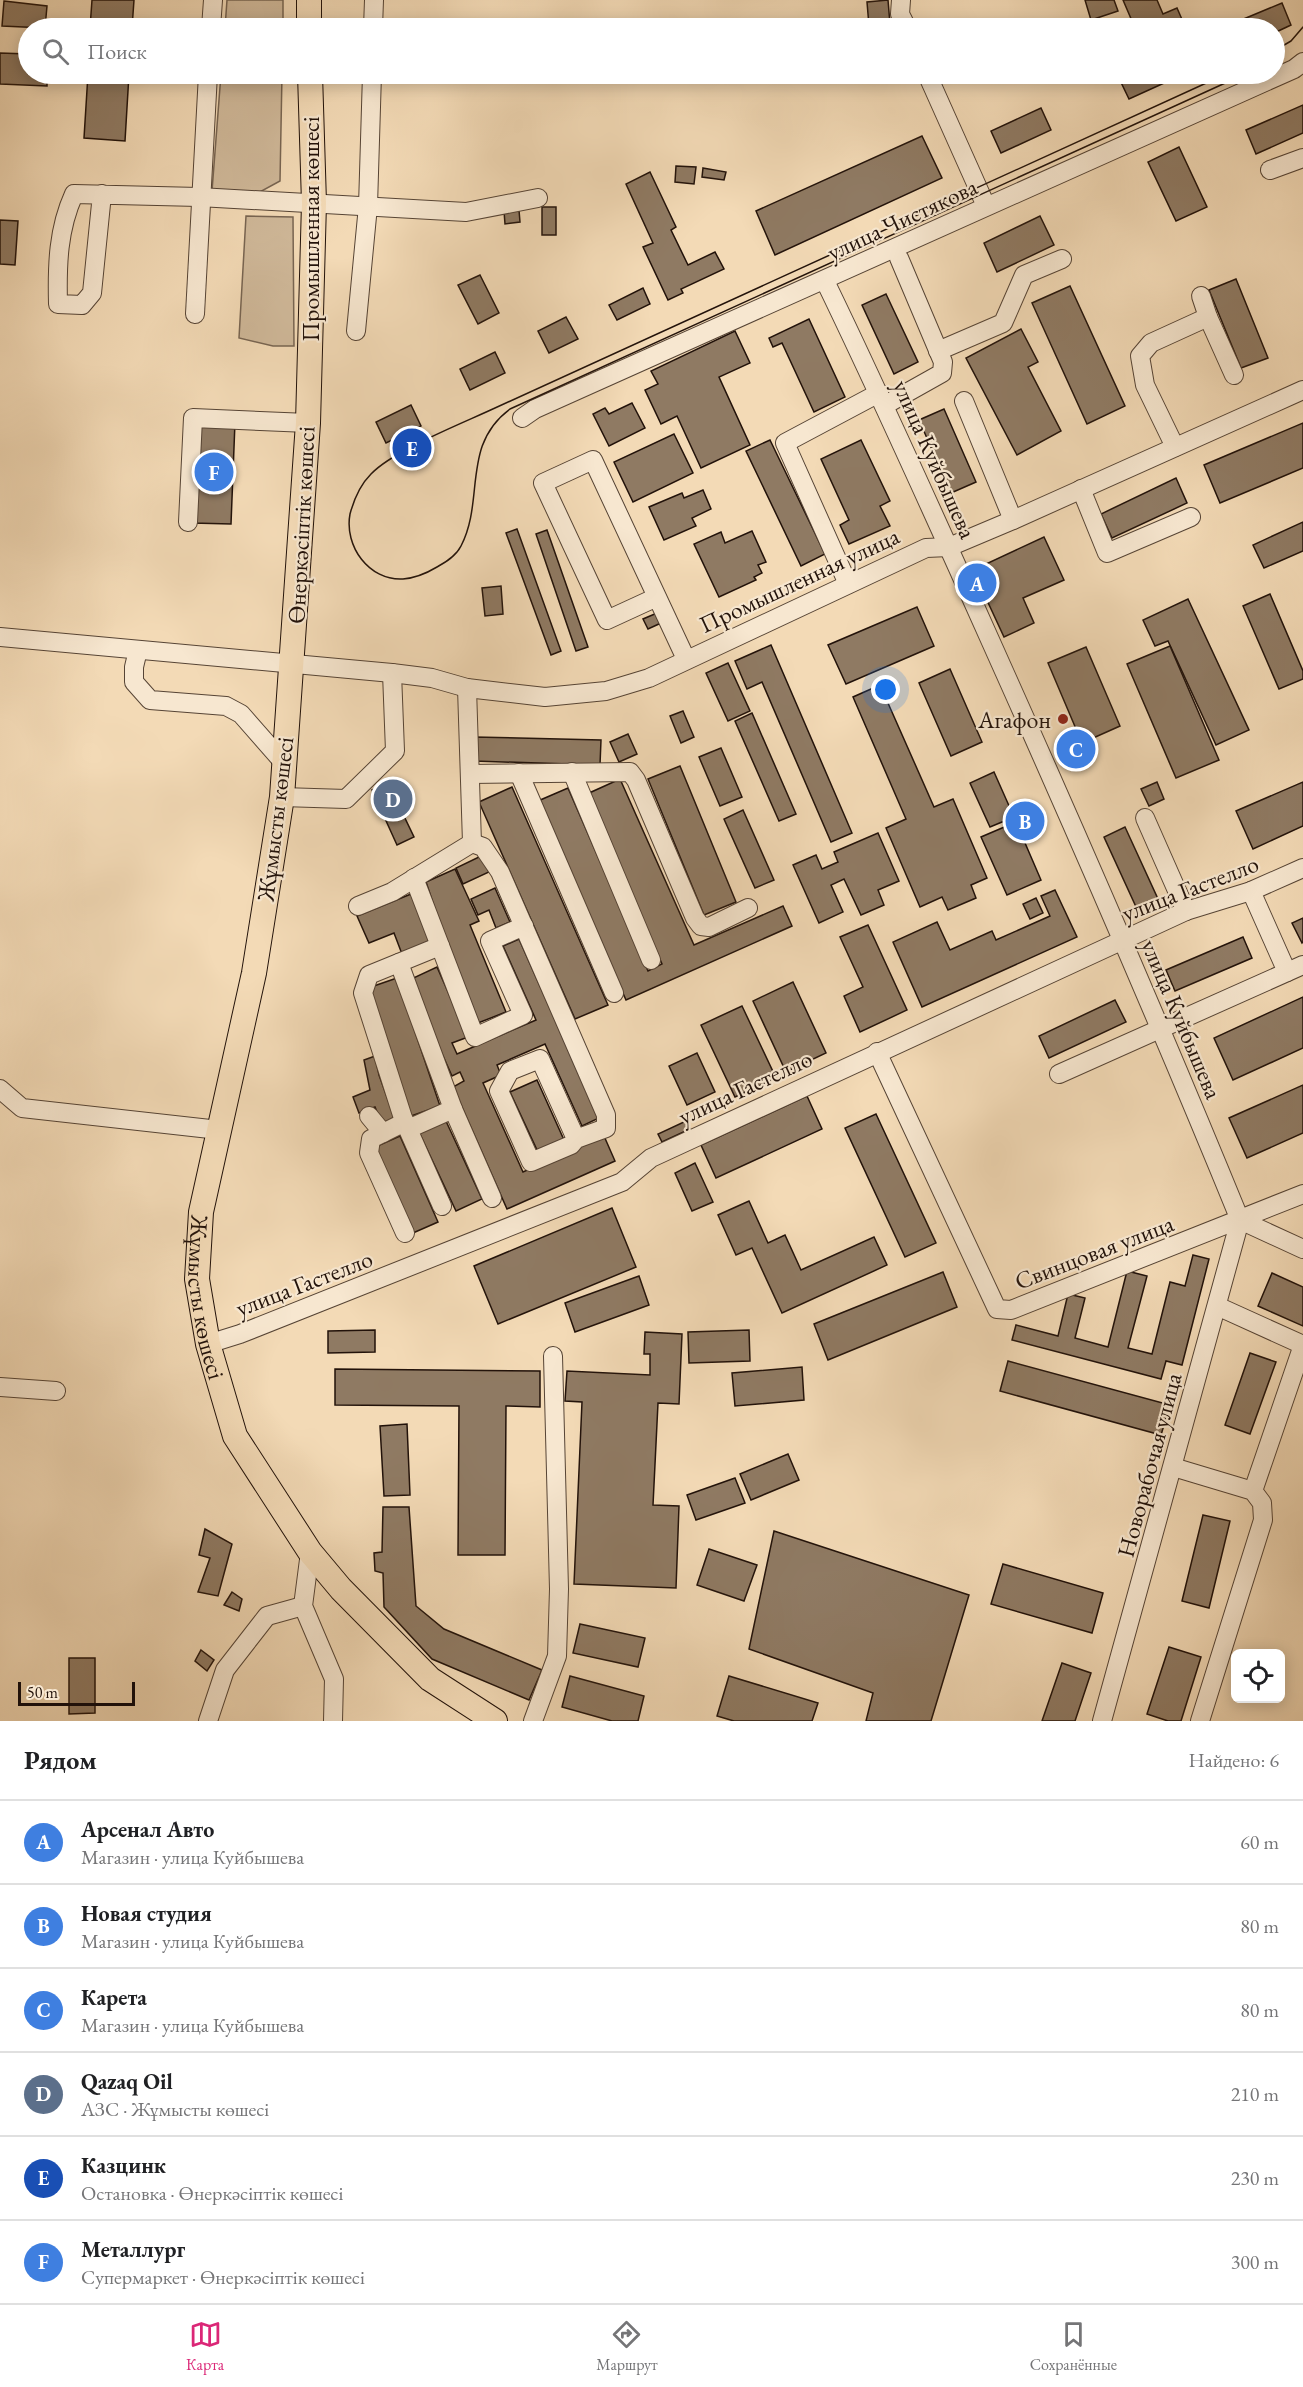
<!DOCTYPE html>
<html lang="ru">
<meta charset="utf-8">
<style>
body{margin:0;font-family:"EB Garamond",serif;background:#f2f2f2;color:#202124}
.controls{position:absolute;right:18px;bottom:18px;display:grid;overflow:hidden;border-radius:9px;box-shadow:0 3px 15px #0003}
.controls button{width:54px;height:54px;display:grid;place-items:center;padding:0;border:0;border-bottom:2px solid #e0e0e0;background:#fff;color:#202124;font:30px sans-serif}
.scale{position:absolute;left:18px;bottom:15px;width:117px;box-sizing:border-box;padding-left:6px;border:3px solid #22120a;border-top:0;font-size:16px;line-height:21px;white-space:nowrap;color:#22120a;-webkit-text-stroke:4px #f7e7d0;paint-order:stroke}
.you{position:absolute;left:886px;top:690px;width:21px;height:21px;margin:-15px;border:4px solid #fff;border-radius:50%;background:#1a73e8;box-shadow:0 0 0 9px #1a73e833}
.badge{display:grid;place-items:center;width:39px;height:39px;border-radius:50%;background:#db2777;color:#fff;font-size:20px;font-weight:700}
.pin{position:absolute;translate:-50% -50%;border:3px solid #fff;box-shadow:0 2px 6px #0006}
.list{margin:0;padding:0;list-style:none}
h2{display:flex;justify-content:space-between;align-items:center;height:78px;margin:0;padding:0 24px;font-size:26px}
h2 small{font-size:20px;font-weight:400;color:#757577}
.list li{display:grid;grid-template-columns:39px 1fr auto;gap:18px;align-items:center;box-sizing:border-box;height:84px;padding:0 24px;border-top:2px solid #e0e0e0}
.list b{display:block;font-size:22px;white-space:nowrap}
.list p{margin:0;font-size:20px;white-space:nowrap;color:#757577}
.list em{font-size:20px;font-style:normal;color:#757577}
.icon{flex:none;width:33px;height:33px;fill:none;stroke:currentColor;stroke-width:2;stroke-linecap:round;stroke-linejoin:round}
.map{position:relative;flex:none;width:1303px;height:1721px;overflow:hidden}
.search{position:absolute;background:#fff;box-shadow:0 3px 15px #0003;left:18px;right:18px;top:18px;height:66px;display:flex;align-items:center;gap:15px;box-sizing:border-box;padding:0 21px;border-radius:33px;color:#757577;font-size:22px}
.sheet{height:582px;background:#fff}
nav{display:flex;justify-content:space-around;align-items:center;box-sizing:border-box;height:84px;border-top:2px solid #e0e0e0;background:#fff;font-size:16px;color:#757577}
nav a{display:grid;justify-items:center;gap:3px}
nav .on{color:#db2777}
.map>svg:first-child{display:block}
.green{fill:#cfb899;stroke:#786552;stroke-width:1.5}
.building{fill:#8f7a63;stroke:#22120a;stroke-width:1.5}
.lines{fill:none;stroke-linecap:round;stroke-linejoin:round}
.minor-casing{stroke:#564435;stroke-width:20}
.major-casing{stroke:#22120a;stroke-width:26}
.minor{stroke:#f7e7d0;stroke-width:18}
.major{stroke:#f3dab6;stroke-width:24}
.tram{stroke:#22120a;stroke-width:1.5}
.poi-dot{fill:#8f2418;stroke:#f7e7d0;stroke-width:2}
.labels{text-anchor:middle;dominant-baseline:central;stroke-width:4.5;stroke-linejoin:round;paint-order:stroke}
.street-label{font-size:24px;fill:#22120a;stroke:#f7e7d0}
.poi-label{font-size:24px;fill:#22120a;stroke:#f7e7d0;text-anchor:end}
</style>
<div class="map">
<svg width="1303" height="1721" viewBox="0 0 1303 1721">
<rect width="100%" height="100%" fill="#f3dab6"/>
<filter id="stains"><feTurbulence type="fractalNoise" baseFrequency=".00333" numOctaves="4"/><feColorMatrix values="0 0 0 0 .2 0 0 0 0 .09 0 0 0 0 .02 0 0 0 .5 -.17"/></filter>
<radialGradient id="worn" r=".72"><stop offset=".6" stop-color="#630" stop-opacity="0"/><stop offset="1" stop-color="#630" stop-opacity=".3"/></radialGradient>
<g class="green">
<path d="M227 0H283V28H225Z"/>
<path d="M221 74H282L280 181 247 199 212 191Z"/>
<path d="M246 216 293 217 294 346H273L239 338Z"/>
</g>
<g class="building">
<path d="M92 0H134L132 28H90Z"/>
<path d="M888 0 890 24 869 26 867 2Z"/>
<path d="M1085 0H1114L1118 11 1091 20Z"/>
<path d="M1123 0H1157L1163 14 1177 8 1184 24 1173 28H1135Z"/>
<path d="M4 1 47 6 45 28 2 26Z"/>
<path d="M1282 3 1291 25 1274 33V28H1222Z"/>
<path d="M0 53 28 54V74H47V86L0 84Z"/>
<path d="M88 74H129L125 141 84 138Z"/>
<path d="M936 74H957L958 77 937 79Z"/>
<path d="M1117 74H1184L1129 99Z"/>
<path d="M1303 105V133L1256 154 1246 130Z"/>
<path d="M1041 108 1051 130 1001 153 991 131Z"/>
<path d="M922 136 942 178 775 255 756 211Z"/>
<path d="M1179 147 1207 207 1176 221 1148 162Z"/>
<path d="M676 166 696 167 694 184 675 182Z"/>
<path d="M703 168 726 172 724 180 702 177Z"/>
<path d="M650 172 676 227 671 230 688 265 715 252 724 269 681 289 683 293 668 300 643 247 653 243 626 184Z"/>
<rect x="542" y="207" width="14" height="28"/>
<path d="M519 210 520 222 505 224 504 211Z"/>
<path d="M1040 216 1054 245 997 272 984 243Z"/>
<path d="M0 220 18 221 15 265 0 264Z"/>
<path d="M480 275 499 313 478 324 458 285Z"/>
<path d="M1236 279 1268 358 1241 368 1209 290Z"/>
<path d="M1070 286 1125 406 1087 424 1032 303Z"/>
<path d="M643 288 650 304 617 320 609 305Z"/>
<path d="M886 294 918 362 894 374 862 305Z"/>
<path d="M566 317 578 339 549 353 538 331Z"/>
<path d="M809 319 845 397 814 412 782 343 773 347 769 338Z"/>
<path d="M1021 329 1038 362 1028 367 1061 431 1017 455 966 358Z"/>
<path d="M735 331 750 363 719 377 750 445 701 468 677 416 661 424 645 390 658 384 651 371Z"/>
<path d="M495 352 505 373 470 390 460 369Z"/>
<path d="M632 403 645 428 609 446 593 414 605 408 609 414Z"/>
<path d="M411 405 421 426 386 443 376 422Z"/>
<path d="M944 409 976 482 951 493 919 420Z"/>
<path d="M196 421 235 422 231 524 192 523Z"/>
<path d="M1303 423V468L1220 503 1204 465Z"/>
<path d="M674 434 693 473 633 502 614 462Z"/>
<path d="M770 440 825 554 801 566 746 451Z"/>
<path d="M861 440 890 501 880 506 890 526 849 544 840 525 849 520 821 459Z"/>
<path d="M1176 478 1187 503 1112 538 1101 514Z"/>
<path d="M703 490 711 509 692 518 696 526 664 540 649 507 682 493 684 498Z"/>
<path d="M1303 522V551L1264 568 1253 545Z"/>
<path d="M517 529 561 651 551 655 506 533Z"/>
<path d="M547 530 588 647 576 651 536 534Z"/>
<path d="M752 531 766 562 758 565 762 573 754 577 756 580 719 597 694 544 721 532 725 543Z"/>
<path d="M1044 537 1064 580 1023 598 1034 623 1004 637 973 570Z"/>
<path d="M501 586 503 614 485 616 482 588Z"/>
<path d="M1270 594 1303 671V679L1279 689 1243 606Z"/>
<path d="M1188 599 1249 730 1216 745 1168 641 1155 646 1143 620Z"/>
<path d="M917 607 934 646 846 684 828 645Z"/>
<path d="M657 613 661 623 648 629 643 619Z"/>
<path d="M771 645 852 833 831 842 762 682 747 689 735 661Z"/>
<path d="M1170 646 1219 760 1176 778 1127 664Z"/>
<path d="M1086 647 1120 726 1082 743 1048 663Z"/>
<path d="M728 663 750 711 728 721 706 673Z"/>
<path d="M950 669 982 742 951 756 919 683Z"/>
<path d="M880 685 934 807 953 799 987 878 971 885 976 898 948 910 942 897 920 907 886 828 906 819 853 697Z"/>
<path d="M683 711 694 737 681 743 670 716Z"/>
<path d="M752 713 796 814 779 821 735 721Z"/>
<path d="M628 734 637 754 619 762 610 742Z"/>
<path d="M474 737 601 740 600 765 474 761Z"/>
<path d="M721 748 742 797 720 806 699 757Z"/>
<path d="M680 766 736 902 704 915 648 779Z"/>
<path d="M994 772 1014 817 990 827 970 783Z"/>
<path d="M620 779 694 945 783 906 792 926 626 1000 538 801 568 788 648 971 662 964 587 794Z"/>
<path d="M1157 782 1164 799 1149 806 1141 789Z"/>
<path d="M1303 782V826L1253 849 1236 811Z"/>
<path d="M388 783 414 837 397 845 372 790Z"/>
<path d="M512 787 608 1005 575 1019 479 802Z"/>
<path d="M743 810 774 880 755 888 724 819Z"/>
<path d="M1016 822 1041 880 1007 895 981 837Z"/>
<path d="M1125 827 1158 899 1137 909 1104 837Z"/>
<path d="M878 833 899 881 878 890 884 905 861 915 844 879 831 885 843 912 819 923 793 865 816 855 822 869 838 862 834 852Z"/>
<path d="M481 856 489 872 463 884 456 868Z"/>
<path d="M455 869 479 921 470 925 506 1012 478 1023 444 936 426 882Z"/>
<path d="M495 888 510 922 496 928 489 910 478 915 471 899Z"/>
<path d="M1055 890 1077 937 922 1007 893 942 937 922 950 950 992 931 996 940 1050 916 1041 896Z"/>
<path d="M411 894 431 942 402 954 394 933 369 943 357 916Z"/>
<path d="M1036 898 1043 913 1030 919 1023 904Z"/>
<path d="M1303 918V942L1302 943 1292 923Z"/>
<path d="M868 925 907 1010 860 1032 844 996 863 987 840 937Z"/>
<path d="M1243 937 1252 958 1175 991 1166 970Z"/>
<path d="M519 939 599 1118 582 1126 545 1044 497 1065 501 1075 483 1083 523 1172 604 1136 615 1161 507 1209 453 1087 464 1081 460 1072 452 1076 409 980 437 967 468 1037 452 1043 457 1054 536 1020 503 946Z"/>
<path d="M397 978 440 1106 411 1116 368 988Z"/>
<path d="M793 982 826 1053 786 1072 753 1001Z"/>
<path d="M1303 997V1048L1233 1080 1214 1038Z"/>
<path d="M1115 1000 1126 1022 1049 1058 1039 1036Z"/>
<path d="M742 1006 776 1078 735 1097 701 1025Z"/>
<path d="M697 1053 715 1092 687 1105 669 1066Z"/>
<path d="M375 1056 379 1075 395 1119 382 1124 375 1107 359 1113 353 1097 370 1090 364 1060Z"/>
<path d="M537 1080 564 1140 538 1152 510 1092Z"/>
<path d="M1303 1085V1133L1247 1158 1229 1118Z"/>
<path d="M807 1096 822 1129 716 1178 701 1145Z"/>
<path d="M876 1114 936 1243 905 1257 845 1128Z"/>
<path d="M445 1119 482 1199 456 1211 419 1132Z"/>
<path d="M686 1121 690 1129 662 1142 658 1134Z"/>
<path d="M400 1136 438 1222 413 1233 375 1147Z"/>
<path d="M695 1163 713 1202 692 1211 675 1173Z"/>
<path d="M749 1201 768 1243 785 1235 801 1270 874 1237 887 1265 782 1313 752 1248 736 1255 718 1215Z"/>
<path d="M612 1208 636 1267 498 1324 474 1266Z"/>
<path d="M1193 1255 1209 1259 1182 1365 1166 1361 1161 1379 1012 1340 1016 1325 1058 1336 1068 1294 1085 1298 1075 1338 1108 1347 1127 1271 1147 1276 1128 1348 1152 1354 1170 1282 1185 1286Z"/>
<path d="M943 1272 957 1307 828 1360 814 1324Z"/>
<path d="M1272 1273 1303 1287V1326L1258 1306Z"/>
<path d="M639 1276 649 1305 575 1332 565 1303Z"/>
<path d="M375 1330V1352L328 1353V1331Z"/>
<path d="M749 1330 750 1361 689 1363 688 1332Z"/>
<path d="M645 1332 682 1334 679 1404 658 1403 653 1505 679 1506 676 1588 574 1584 582 1402 565 1401 567 1371 650 1375V1354H644Z"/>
<path d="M1250 1353 1276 1362 1250 1434 1225 1425Z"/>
<path d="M1008 1361 1170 1405 1161 1435 1000 1391Z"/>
<path d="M802 1367 804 1400 735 1406 732 1373Z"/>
<path d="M335 1369 540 1371V1407L506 1406 505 1555H458L459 1406 335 1405Z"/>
<path d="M407 1424 410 1495 384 1496 380 1426Z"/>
<path d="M788 1454 799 1480 751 1500 740 1474Z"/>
<path d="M735 1478 745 1503 696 1520 687 1495Z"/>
<path d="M383 1507H409L416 1606 444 1629 542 1670 529 1700 432 1659 384 1607 383 1573 375 1571 374 1553 382 1552Z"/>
<path d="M1203 1515 1230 1521 1209 1608 1182 1601Z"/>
<path d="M205 1529 232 1544 218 1596 198 1592 210 1558 199 1555Z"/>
<path d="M774 1531 969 1595 931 1721H866L873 1693 749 1649Z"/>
<path d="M709 1549 757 1565 744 1601 697 1585Z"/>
<path d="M1003 1564 1103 1593 1092 1633 991 1604Z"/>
<path d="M232 1592 242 1599 239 1611 224 1605Z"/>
<path d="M580 1624 645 1638 638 1667 573 1653Z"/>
<path d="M1169 1647 1201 1657 1181 1721H1168L1147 1714Z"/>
<path d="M201 1650 214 1660 207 1671 195 1661Z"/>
<path d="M69 1658H95V1713L69 1714Z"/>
<path d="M1062 1663 1091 1673 1075 1721H1042Z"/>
<path d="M570 1676 644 1696 638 1721H612L562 1707Z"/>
<path d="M729 1676 818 1703 812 1721H734L717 1716Z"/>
</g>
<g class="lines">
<g class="minor-casing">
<g id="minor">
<path d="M901 0 900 14 907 28"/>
<path d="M211 28 213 0"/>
<path d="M373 28 374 0"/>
<path d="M927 74 986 206"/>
<path d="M1270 170 1303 158"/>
<path d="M102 194 92 293 82 305 58 304C57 265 58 229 74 194L199 197 466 212 538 198"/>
<path d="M825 281C889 413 948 546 1008 680 1088 859 1166 1039 1240 1220"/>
<path d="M1201 296 1208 317 1234 375"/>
<path d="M195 314 208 74"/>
<path d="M356 331 368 206 372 74"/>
<path d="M938 351 1003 323 1024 275 1062 259"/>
<path d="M964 401 1013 520"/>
<path d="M885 405 942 373 943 362 899 258"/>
<path d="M522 418 535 409 1294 69 1303 62"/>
<path d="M1175 447 1145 385 1140 356 1151 343 1208 317"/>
<path d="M1081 489 1107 553 1191 517"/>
<path d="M188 522 193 418 308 423"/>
<path d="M848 584 785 443 879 393"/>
<path d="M657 597 607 620 543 483 593 460 686 659"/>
<path d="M0 637 392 673 432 678 467 688 545 697 606 691 649 678 926 548 949 547 1013 520 1303 390"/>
<path d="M138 650 134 667V682L150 700 226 706 241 714 284 763"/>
<path d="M572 772 651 960"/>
<path d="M519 773 614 993"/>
<path d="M470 774 630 772 636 780 695 918 701 926 709 927 748 908"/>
<path d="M282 797 346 799 395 751 392 673"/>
<path d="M1145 818 1186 911"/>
<path d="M472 843 483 847 500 872 606 1115V1128L576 1139 540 1059 510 1071 499 1091 531 1162 571 1145 576 1139"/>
<path d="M414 878 475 1037 523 1015 490 941 524 926"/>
<path d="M1251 891 1287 972"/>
<path d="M358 906 392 892 472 843 467 688"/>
<path d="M440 946 369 975 363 993 403 1118 442 1206"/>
<path d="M399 963 453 1109 408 1129"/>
<path d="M877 1052 997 1309 1011 1310 1303 1194"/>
<path d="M1059 1074 1303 965"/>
<path d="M0 1089 22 1108 219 1130"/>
<path d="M453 1109 492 1198"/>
<path d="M369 1116 383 1133"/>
<path d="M1240 1220 1303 1249"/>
<path d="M405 1233 369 1153 371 1139 405 1122"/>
<path d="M1217 1306 1303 1345"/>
<path d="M208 1344 240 1334 622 1182 651 1158 1186 911 1251 891 1303 868"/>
<path d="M0 1387 56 1391"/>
<path d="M1173 1467 1253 1491 1262 1503 1263 1520 1200 1721"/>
<path d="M1253 1491 1303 1345"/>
<path d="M310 1552 303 1606 334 1679 333 1721"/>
<path d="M208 1721 225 1670 267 1616 303 1606"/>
<path d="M533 1721 557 1656 559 1589 553 1356"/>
<path d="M1102 1721 1240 1220"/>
</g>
</g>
<g class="major-casing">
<g id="major">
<path d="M309 28V0"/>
<path id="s1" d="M310 74 314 203 308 423 282 797 254 973 201 1212 197 1279 208 1344 235 1436 310 1552 341 1589 430 1679 495 1721"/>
</g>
</g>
<use href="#minor" class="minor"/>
<use href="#major" class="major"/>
<g class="tram">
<path d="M1274 51 1291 41 1303 27"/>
<path d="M1226 74 495 408C463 423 394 450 371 474 360 485 354 499 350 514 344 546 369 581 403 579 415 578 427 573 437 567 446 562 456 556 461 546 485 500 461 445 510 409L1245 74"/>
</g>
</g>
<circle class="poi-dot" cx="1063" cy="719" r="6"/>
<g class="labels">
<g class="street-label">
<text transform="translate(902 219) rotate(-25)">улица Чистякова</text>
<text transform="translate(310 229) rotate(-90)">Промышленная көшесі</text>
<text transform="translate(935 459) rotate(66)">улица Куйбышева</text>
<text transform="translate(301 525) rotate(-87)">Өнеркәсіптік көшесі</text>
<text transform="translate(799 580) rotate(-25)">Промышленная улица</text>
<text transform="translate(275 819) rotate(-83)">Жұмысты көшесі</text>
<text transform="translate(1190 888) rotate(-21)">улица Гастелло</text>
<text transform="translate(1182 1019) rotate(67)">улица Куйбышева</text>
<text transform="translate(745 1087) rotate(-25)">улица Гастелло</text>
<text transform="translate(1094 1252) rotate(-21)">Свинцовая улица</text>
<text transform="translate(304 1283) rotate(-21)">улица Гастелло</text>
<text stroke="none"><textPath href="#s1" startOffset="1233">Жұмысты көшесі</textPath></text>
<text transform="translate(1149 1465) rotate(-75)">Новорабочая улица</text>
</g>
<g class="poi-label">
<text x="1051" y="719">Агафон</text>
</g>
</g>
<rect width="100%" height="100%" filter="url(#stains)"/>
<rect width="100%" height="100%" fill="url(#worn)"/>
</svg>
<div class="controls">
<button><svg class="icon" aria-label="locate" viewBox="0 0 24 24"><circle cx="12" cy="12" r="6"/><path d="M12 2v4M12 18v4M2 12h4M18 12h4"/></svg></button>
</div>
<div class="scale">50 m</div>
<div class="you"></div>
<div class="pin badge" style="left:977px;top:583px;background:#3f7fe0">A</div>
<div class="pin badge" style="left:1025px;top:821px;background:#3f7fe0">B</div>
<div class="pin badge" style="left:1076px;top:749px;background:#3f7fe0">C</div>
<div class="pin badge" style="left:393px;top:799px;background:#5c6f8a">D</div>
<div class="pin badge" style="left:412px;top:448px;background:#1a4fb4">E</div>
<div class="pin badge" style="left:214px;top:472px;background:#3f7fe0">F</div>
<div class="search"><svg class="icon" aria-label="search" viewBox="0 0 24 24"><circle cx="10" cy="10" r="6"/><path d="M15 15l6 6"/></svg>Поиск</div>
</div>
<section class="sheet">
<h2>Рядом<small>Найдено: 6</small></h2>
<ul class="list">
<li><span class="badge" style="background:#3f7fe0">A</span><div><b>Арсенал Авто</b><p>Магазин · улица Куйбышева</p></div><em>60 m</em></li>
<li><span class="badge" style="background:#3f7fe0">B</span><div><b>Новая студия</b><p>Магазин · улица Куйбышева</p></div><em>80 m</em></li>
<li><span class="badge" style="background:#3f7fe0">C</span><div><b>Карета</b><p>Магазин · улица Куйбышева</p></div><em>80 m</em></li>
<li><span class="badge" style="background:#5c6f8a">D</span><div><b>Qazaq Oil</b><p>АЗС · Жұмысты көшесі</p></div><em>210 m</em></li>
<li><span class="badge" style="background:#1a4fb4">E</span><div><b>Казцинк</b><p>Остановка · Өнеркәсіптік көшесі</p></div><em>230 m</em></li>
<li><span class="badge" style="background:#3f7fe0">F</span><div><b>Металлург</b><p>Супермаркет · Өнеркәсіптік көшесі</p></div><em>300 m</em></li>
</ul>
</section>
<nav>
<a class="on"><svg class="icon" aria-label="map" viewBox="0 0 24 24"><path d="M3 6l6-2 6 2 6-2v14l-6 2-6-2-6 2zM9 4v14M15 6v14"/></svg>Карта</a>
<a><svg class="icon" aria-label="directions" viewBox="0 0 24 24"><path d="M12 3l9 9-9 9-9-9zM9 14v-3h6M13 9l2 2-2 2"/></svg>Маршрут</a>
<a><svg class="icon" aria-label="saved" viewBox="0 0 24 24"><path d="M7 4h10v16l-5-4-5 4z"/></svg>Сохранённые</a>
</nav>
